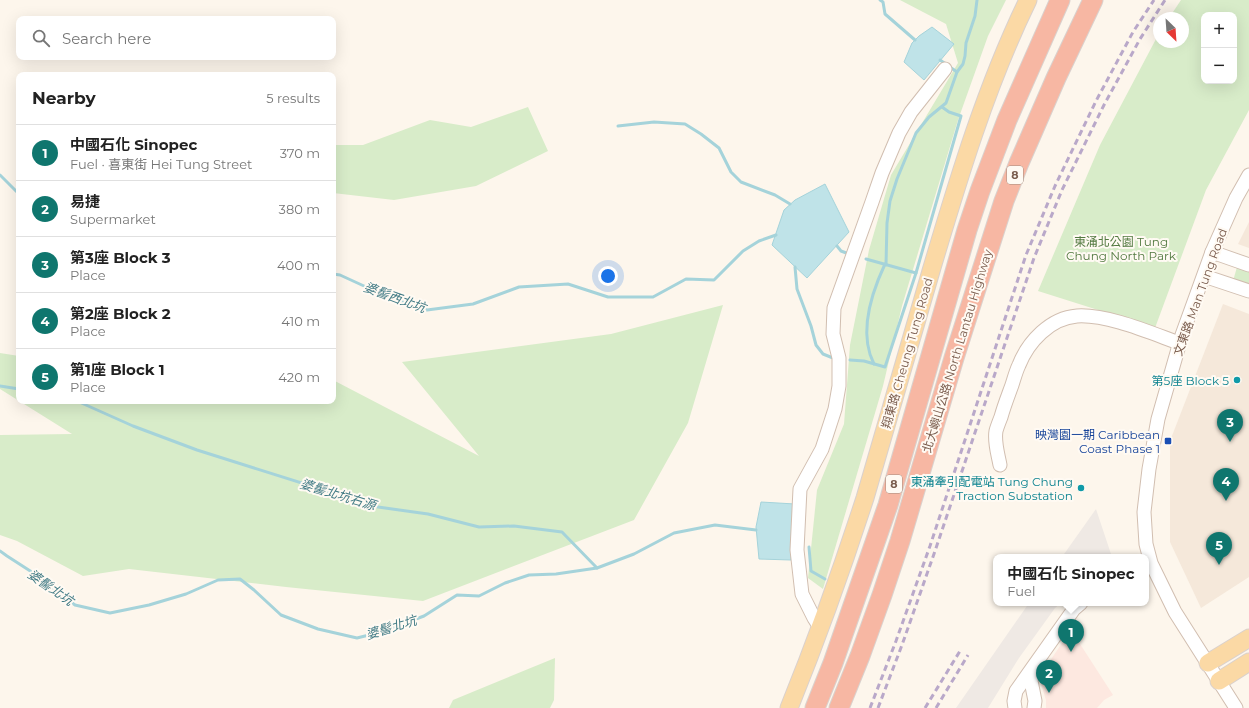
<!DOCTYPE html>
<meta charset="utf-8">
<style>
body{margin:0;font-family:Montserrat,"Noto Sans TC",sans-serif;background:#f2f2f2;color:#222}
.controls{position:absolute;right:12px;top:12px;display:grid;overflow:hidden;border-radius:8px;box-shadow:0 4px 16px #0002}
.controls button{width:36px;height:36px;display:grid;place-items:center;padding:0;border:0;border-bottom:1px solid #e0e0e0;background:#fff;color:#222;font:20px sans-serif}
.compass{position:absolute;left:1153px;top:12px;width:36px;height:36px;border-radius:50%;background:#fff;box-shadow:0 4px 16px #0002;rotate:155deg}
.you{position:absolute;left:608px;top:276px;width:14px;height:14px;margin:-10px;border:3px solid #fff;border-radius:50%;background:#1a73e8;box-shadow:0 0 0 6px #1a73e833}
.badge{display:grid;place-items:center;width:26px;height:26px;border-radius:50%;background:#0f766e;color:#fff;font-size:13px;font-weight:700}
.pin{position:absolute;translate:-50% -33px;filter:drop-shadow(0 1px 2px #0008)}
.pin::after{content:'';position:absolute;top:21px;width:14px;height:12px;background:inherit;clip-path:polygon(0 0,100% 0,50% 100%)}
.popup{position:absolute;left:993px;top:554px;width:156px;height:52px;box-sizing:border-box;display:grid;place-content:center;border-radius:8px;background:#fff;filter:drop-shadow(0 1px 3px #0005);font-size:13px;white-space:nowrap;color:#767676}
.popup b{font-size:15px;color:#222}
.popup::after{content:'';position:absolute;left:50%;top:100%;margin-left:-8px;border:8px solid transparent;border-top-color:#fff}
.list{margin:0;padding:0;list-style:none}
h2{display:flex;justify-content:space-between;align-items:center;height:52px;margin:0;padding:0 16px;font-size:17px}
h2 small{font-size:13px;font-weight:400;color:#767676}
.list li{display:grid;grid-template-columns:26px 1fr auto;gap:12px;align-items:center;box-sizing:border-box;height:56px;padding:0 16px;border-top:1px solid #e0e0e0}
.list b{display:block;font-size:15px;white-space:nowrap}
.list p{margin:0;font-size:13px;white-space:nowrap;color:#767676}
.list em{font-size:13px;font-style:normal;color:#767676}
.icon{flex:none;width:22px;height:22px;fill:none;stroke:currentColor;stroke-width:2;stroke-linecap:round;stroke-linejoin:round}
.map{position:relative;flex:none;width:1249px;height:708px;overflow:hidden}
.search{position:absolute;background:#fff;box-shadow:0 4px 16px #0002;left:16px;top:16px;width:320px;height:44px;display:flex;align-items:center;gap:10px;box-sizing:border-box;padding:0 14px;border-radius:8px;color:#767676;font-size:15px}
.panel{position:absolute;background:#fff;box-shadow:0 4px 16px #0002;left:16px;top:72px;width:320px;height:332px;border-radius:8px}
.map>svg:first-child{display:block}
.residential{fill:#f5e8da}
.commercial{fill:#fde8e0}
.industrial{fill:#efe9e4}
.green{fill:#d8ecc9;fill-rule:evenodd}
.water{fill:#bfe3e8;stroke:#a5d3da}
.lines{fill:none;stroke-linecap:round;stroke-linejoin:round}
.stream{stroke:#a5d3da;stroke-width:3}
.minor-casing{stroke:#d1beb0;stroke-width:15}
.major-casing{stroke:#dad1cd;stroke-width:19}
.highway-casing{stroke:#dad1cd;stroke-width:21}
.minor{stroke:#fff;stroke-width:13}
.major{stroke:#fbd9a5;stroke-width:17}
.highway{stroke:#f7b7a3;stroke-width:19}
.rail{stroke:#b9a8c9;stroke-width:3;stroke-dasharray:6 4;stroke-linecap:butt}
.culture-dot{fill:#0f9aa8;stroke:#fffaf3;stroke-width:1.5}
.transit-dot{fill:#1a4fb4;stroke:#fffaf3;stroke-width:1.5}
.labels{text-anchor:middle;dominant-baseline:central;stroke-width:4;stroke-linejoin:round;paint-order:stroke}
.shield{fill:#fffaf3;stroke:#a28b7f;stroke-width:1}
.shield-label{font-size:11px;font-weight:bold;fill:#7a5c4d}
.park-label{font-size:12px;fill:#537a41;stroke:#fffaf3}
.street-label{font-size:12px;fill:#7a5c4d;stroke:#fffaf3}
.culture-label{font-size:12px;fill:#0d838f;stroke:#fffaf3;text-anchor:end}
.transit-label{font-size:12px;fill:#164399;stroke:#fffaf3;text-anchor:end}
.water-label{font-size:13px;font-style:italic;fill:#437c86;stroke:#fffaf3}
</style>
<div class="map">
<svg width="1249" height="708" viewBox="0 0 1249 708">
<rect width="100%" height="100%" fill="#fdf6ec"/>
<g class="residential">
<path d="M1249 222V248L1238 244Z"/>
<path d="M1223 304 1249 314V577L1201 608 1170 542V441Z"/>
</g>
<path class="commercial" d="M1071 630 1113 695 1104 700 1097 708H1046V700L1040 681 1041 674Z"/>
<g class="industrial">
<path d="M1096 509 1112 557H1062Z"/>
<path d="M1029 603H1061L1055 608 1019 658 988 708H956Z"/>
</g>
<g class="green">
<path d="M900 0H1006L988 36 958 120 902 306 883 386 823 589 808 578 817 490 844 424 850 345 869 250 891 175 958 63 946 24Z"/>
<path d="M1181 0H1249V110L1206 190 1155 328 1038 291 1100 145 1156 39 1159 34V42H1183V18H1169ZM1204 15H1234V81H1204Z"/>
<path d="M528 107 548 151 476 186 394 200 333 193V145H363L430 120 471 127Z"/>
<path d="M1237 267 1249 271V285L1233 281Z"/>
<path d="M723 305 688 423 634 520 423 601 286 587 129 569 83 576 17 541 0 535V435L72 434 0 389V353L19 356V401H333V380L479 456 402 362 611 334Z"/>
<path d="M555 658 554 700 550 708H449L453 700Z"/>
</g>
<g class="water">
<path d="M932 27 954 44 924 80 904 62 912 43 919 36Z"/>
<path d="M825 184 849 232 807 278 772 245 784 210 795 200Z"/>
<path d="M761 502 795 504 791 560 759 559 756 527Z"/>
</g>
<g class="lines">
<g class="stream">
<path d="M880 0 883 2 885 14 915 40"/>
<path d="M940 60 957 72"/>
<path d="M618 126 654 122 685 124 701 134 719 148 731 172 741 182 775 195 790 204"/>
<path d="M0 175 19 194"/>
<path d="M837 246 841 251 849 254"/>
<path d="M866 259 916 273"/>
<path d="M886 265 887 223 890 201 897 179 916 133 929 117 946 103 957 72 963 64 965 56 966 43 975 16 977 0"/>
<path d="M795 267 797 289 811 326 816 345 823 354 833 358"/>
<path d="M333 274 340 275 388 297 427 310 473 304 519 287 568 284 608 297H653L686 279 714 280 743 251 759 241 776 235"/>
<path d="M850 360 864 361 885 367 916 273 961 116 949 112 942 107"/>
<path d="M874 364C858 333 871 294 885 264"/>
<path d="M0 386 19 389"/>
<path d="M77 401 133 426 197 450 378 507 428 514 479 527 514 526 562 532 597 568"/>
<path d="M809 547 811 571 825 579"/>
<path d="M0 551 7 556 38 576 75 605 110 613 149 605 186 594 218 580 240 579 254 590 281 615 318 629 357 638 381 632 424 616 457 595 479 596 505 583 529 575 556 574 597 568 634 554 674 533 715 525 756 530"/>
</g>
<g class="minor-casing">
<g id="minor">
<path d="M1212 252 1249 265"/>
<path d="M1204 276 1249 291"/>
<path d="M1000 465C998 454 994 442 996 431 997 427 999 422 1001 417 1004 406 1008 396 1012 385 1014 379 1016 371 1019 365 1028 342 1050 318 1077 316 1107 314 1151 333 1179 343"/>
<path d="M821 629 814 618 802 594 797 550 800 489 822 449 835 409 839 386V358L833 334 834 308 872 202 882 173 899 133 911 112 945 69"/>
<path d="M1033 670 1031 681 1035 701 1034 708"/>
<path d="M1015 708 1014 701 1016 691 1074 609 1081 603"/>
<path d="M1236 708 1175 612 1151 563 1146 544 1144 512 1149 469 1158 419 1182 335 1212 252 1236 198 1249 175"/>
</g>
</g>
<g class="major-casing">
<g id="major">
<path d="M1208 663 1249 638"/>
<path d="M1219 681 1249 662"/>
<path d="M789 708C817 639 842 569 865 498 887 423 909 347 931 271 958 180 986 86 1028 0"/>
</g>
</g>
<g class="highway-casing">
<g id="highway">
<path d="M815 708 833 663 888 505 967 230 980 191 1007 120 1060 0"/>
<path d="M839 708 860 656 882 595 900 541 954 358 1004 201 1019 163 1056 78 1093 0"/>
</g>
</g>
<use href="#minor" class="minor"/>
<use href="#major" class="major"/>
<use href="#highway" class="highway"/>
<g class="rail">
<path d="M870 708 896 641 930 546 1026 255 1055 186 1096 101 1133 32 1154 0"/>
<path d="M878 708 902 645 935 551 1034 258 1062 190 1104 105 1140 39 1165 0"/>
<path d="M925 708 960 651"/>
<path d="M936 708 968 655"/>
</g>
</g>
<g class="culture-dot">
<circle cx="1237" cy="380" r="4"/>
<circle cx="1081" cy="488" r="4"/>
</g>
<rect class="transit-dot" x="1164" y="437" width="8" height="8" rx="2"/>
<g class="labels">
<g class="shield">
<rect x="1007" y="166" width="16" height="18" rx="3"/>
<rect x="886" y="475" width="16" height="18" rx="3"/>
</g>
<g class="shield-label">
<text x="1015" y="175">8</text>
<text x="894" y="484">8</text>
</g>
<g class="park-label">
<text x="1121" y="241">東涌北公園 Tung<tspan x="1121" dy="14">Chung North Park</tspan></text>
</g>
<g class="street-label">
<text transform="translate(1200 292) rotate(-70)">文東路 Man Tung Road</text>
<text transform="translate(957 351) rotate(-73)">北大嶼山公路 North Lantau Highway</text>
<text transform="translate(907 353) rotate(-74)">翔東路 Cheung Tung Road</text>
</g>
<g class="culture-label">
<text x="1229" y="380">第5座 Block 5</text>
<text x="1073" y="481">東涌牽引配電站 Tung Chung<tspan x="1073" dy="14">Traction Substation</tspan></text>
</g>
<g class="transit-label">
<text x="1160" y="434">映灣園一期 Caribbean<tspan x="1160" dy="14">Coast Phase 1</tspan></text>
</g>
<g class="water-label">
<text transform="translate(395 297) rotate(20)">婆髻西北坑</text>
<text transform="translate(338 494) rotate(17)">婆髻北坑右源</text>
<text transform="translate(51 587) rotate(35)">婆髻北坑</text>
<text transform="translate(391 627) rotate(-17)">婆髻北坑</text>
</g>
</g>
</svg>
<div class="controls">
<button>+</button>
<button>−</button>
</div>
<svg class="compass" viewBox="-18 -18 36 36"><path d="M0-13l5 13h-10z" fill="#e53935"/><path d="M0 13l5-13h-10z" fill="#767676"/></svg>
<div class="you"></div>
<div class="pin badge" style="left:1071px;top:652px">1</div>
<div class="popup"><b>中國石化 Sinopec</b>Fuel</div>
<div class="pin badge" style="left:1049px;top:693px">2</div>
<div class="pin badge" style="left:1230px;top:442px">3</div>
<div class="pin badge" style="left:1226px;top:501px">4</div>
<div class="pin badge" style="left:1219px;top:565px">5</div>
<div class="search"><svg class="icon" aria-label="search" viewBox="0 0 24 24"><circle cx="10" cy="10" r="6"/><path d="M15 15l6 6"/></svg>Search here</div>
<section class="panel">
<h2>Nearby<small>5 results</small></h2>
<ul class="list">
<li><span class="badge">1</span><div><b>中國石化 Sinopec</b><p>Fuel · 喜東街 Hei Tung Street</p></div><em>370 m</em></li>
<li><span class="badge">2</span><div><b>易捷</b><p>Supermarket</p></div><em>380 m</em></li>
<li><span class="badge">3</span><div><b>第3座 Block 3</b><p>Place</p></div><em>400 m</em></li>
<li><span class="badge">4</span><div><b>第2座 Block 2</b><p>Place</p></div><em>410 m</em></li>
<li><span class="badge">5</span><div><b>第1座 Block 1</b><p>Place</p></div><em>420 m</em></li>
</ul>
</section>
</div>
